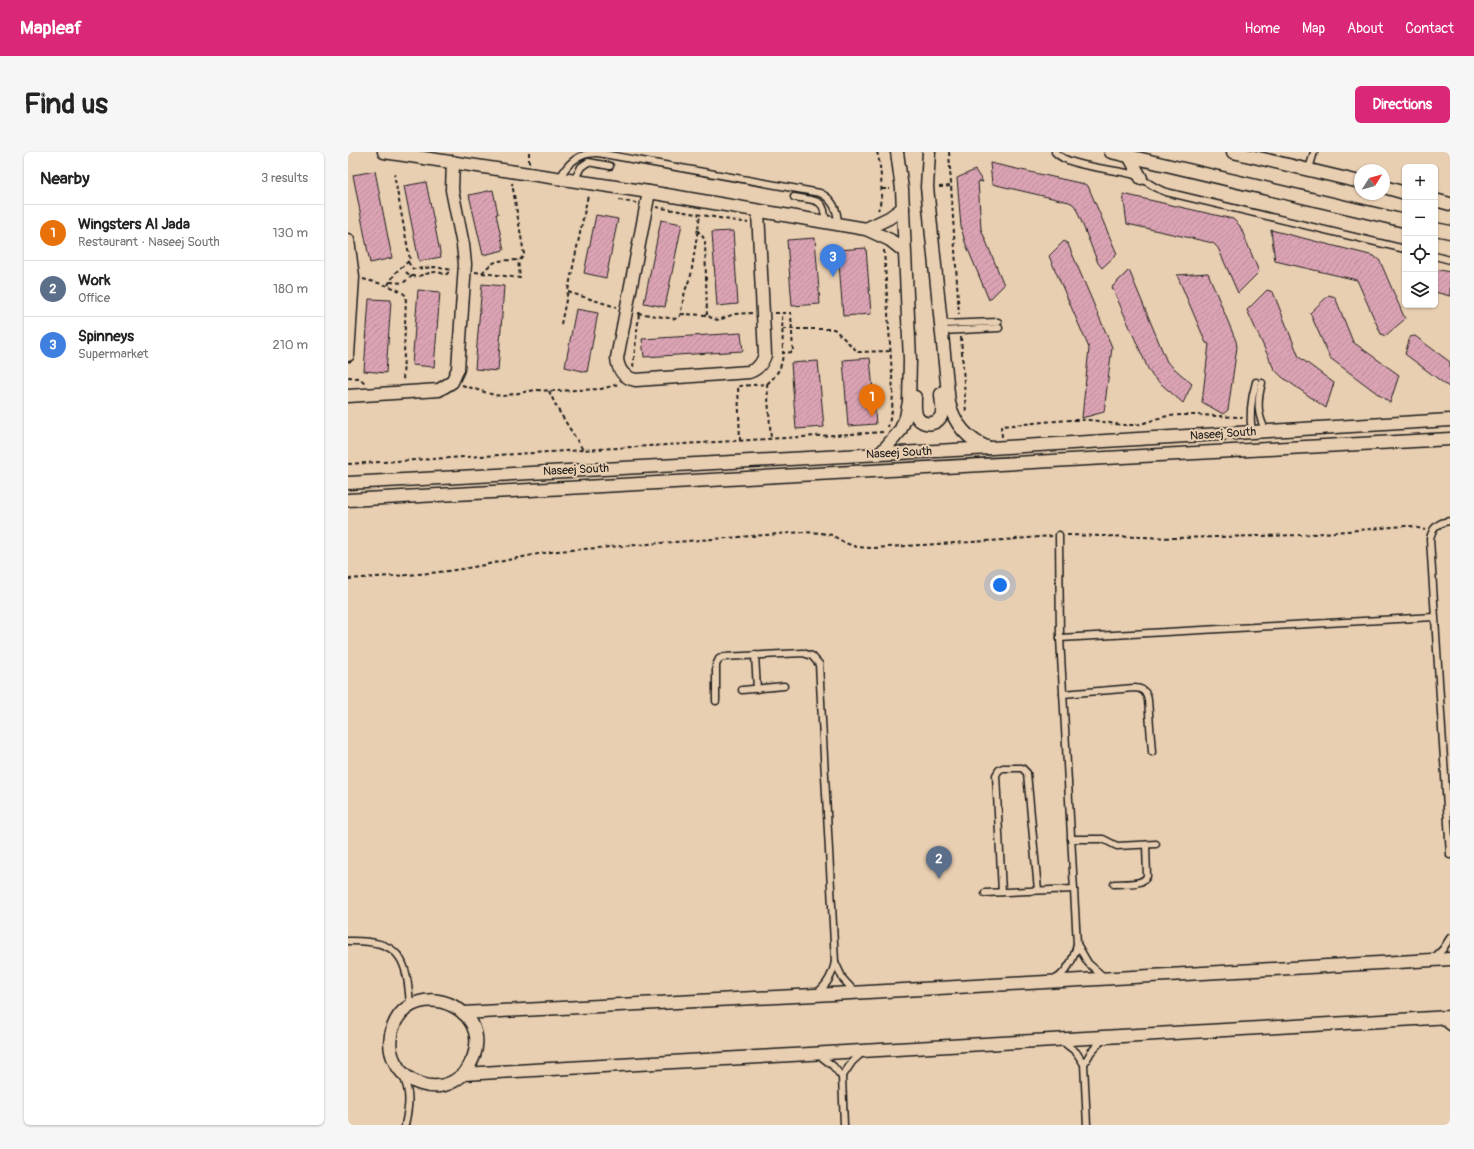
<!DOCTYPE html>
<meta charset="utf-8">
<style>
body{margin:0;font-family:Pangolin,sans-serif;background:#f6f6f6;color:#222}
.controls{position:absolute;right:12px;top:12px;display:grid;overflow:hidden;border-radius:6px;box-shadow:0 1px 3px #0004}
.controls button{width:36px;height:36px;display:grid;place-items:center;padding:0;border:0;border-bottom:1px solid #e0e0e0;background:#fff;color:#222;font:20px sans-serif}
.compass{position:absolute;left:1006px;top:12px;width:36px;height:36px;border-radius:50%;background:#fff;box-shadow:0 1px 3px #0004;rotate:53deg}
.you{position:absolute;left:652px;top:433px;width:14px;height:14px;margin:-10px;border:3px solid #fff;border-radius:50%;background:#1a73e8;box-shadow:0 0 0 6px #1a73e833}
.badge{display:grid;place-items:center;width:26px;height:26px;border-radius:50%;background:#db2777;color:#fff;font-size:13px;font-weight:700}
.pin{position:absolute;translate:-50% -33px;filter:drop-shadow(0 1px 2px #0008)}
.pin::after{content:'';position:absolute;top:21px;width:14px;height:12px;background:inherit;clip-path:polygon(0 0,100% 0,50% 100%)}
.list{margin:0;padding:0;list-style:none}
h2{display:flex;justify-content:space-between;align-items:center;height:52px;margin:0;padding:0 16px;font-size:17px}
h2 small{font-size:13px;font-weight:400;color:#767676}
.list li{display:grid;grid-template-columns:26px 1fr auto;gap:12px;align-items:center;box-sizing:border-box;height:56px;padding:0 16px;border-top:1px solid #e0e0e0}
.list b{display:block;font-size:15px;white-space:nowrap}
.list p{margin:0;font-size:13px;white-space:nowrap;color:#767676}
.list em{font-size:13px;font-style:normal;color:#767676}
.icon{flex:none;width:22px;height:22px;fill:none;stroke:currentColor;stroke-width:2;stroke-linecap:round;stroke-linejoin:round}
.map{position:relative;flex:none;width:1102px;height:973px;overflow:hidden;border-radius:6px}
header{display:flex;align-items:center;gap:24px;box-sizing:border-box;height:56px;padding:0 20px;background:#db2777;color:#fff}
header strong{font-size:19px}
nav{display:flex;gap:22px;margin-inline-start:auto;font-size:14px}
.intro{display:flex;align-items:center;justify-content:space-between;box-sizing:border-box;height:96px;padding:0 24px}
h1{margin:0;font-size:28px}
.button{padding:10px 18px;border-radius:6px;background:#db2777;color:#fff;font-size:14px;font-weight:700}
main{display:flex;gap:24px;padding:0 24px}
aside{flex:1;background:#fff;border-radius:6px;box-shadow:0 1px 3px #0004}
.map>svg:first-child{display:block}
.building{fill:url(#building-hatch);stroke:#1c1c1c}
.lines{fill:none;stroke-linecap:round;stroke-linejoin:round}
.lane-casing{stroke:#1c1c1c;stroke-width:9}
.street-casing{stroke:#1c1c1c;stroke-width:15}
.path{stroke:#1c1c1c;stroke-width:2;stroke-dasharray:4 3;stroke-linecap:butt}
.lane{stroke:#e9cfb1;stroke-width:6}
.street{stroke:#e9cfb1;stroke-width:12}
.labels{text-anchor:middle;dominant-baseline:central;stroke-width:4;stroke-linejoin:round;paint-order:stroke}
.street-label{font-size:12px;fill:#1c1c1c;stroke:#e9cfb1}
</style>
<header>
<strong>Mapleaf</strong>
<nav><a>Home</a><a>Map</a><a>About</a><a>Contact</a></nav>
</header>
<div class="intro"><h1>Find us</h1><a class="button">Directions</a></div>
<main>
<aside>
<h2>Nearby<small>3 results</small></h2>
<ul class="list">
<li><span class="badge" style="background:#e8710a">1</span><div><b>Wingsters Al Jada</b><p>Restaurant · Naseej South</p></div><em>130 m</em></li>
<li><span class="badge" style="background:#5c6f8a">2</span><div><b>Work</b><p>Office</p></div><em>180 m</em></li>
<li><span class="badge" style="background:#3f7fe0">3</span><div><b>Spinneys</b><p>Supermarket</p></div><em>210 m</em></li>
</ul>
</aside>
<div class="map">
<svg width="1102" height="973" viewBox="0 0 1102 973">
<defs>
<pattern id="building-hatch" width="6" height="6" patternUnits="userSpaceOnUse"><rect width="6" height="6" fill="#dba3b4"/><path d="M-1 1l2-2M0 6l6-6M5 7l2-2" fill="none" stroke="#bb8c9a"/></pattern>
</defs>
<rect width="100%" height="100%" fill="#e9cfb1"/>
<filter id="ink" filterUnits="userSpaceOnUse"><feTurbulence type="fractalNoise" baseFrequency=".025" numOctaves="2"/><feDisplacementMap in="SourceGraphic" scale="8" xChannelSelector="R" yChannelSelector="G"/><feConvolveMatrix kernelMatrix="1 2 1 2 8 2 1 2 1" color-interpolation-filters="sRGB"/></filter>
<g filter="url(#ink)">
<g class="building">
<path d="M642 11 736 32 740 34 769 102 754 116 750 111 728 56 725 52 721 50 644 32Z"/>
<path d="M627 18 635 30 630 29 633 77 656 133 641 148 617 90 613 75 609 26Z"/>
<path d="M27 19 44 106 22 111 5 23Z"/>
<path d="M78 30 93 105 71 109 56 34Z"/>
<path d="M145 38 150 62H148L156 98 135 103 121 43Z"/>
<path d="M775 42 885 67 892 74 911 120 890 141 870 96 865 91 779 72Z"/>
<path d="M248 63 270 67 258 126 236 121Z"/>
<path d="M313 68 334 72 317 155 296 151Z"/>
<path d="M923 78 1026 104 1032 109 1057 167 1037 184 1033 182 1009 128 927 109Z"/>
<path d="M385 79 390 152 369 154 364 80Z"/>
<path d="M467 86 472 152 444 154 439 88Z"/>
<path d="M716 89 720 92 764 195 756 260 734 266 741 196 701 104Z"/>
<path d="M518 96 523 162 495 164 490 98Z"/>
<path d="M1087 117 1102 120V144L1087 140Z"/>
<path d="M781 118 819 210 844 232 835 251 805 225 801 219 764 135Z"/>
<path d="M860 121 888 189 889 195 880 258 875 262 854 250 861 192 858 191 829 123Z"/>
<path d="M134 132 156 134 150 219 127 217Z"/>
<path d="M70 138 92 140 86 215 64 213Z"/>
<path d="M919 138 925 140 951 205 986 231 978 256 934 225 926 217 899 158Z"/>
<path d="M981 143 987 145 1005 190 1051 223 1042 251 982 206 962 161Z"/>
<path d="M21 147 43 148 38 221 16 219Z"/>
<path d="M228 157 250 161 239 220 217 215Z"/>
<path d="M393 181 395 199 296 205 294 187Z"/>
<path d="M1067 184 1102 210V236L1057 202 1062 185Z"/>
<path d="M522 206 528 272 500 274 495 208Z"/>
<path d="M470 209 476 275 448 277 443 211Z"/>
</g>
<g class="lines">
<g class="lane-casing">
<g id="lane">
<path d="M707 0C718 14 764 17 783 22 796 26 805 36 818 40L1057 97"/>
<path d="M961 17 966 0"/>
<path d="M212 27C218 11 233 0 250 1L472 41C485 47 490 59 490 73"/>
<path d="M226 29 233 15 240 10 262 14"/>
<path d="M446 45C466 49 478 45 477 70"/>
<path d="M1087 104 1102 108"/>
<path d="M593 172 650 170"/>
<path d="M594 179 651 176"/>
<path d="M914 231C909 249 909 263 918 279"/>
<path d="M904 280C901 263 903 247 908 230"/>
<path d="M1102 369C1091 370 1084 376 1082 387L1102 703"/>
<path d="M712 486 1086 465"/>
<path d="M407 503 409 537"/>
<path d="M394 538 436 534"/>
<path d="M715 542 786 536C794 536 799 540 800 548L804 600"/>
<path d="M368 549V513L371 507 375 505 455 501 464 504 471 512 487 810C484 824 479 833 468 842"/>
<path d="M723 687H755L769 694 808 692"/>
<path d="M766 732C776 731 795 734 799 724L798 693"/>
<path d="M654 740 648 623 651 618 655 616H674L679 621 690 738"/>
<path d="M637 741 726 737"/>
<path d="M0 789C53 788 59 806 62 854"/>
<path d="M729 792 740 811 757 826"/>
<path d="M1086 806 1095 797 1102 786"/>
<path d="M487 810 495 827 507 840"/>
<path d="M707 828C720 819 726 807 729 792L712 486 711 383"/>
<path d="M1092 867 1102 875"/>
<path d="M714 889 728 900 736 912 739 973"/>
<path d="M471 903 485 914 494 925"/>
<path d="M736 912 743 900 756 886"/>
<path d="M55 924C63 942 61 954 57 973"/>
<path d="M496 973 494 925 504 910 515 900"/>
</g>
</g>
<g class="street-casing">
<g id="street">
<path d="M36 0 301 40 518 77 542 88 556 99"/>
<path d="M581 0 579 35 601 251C607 273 620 288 641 296"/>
<path d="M763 0 1057 69"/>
<path d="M885 0 1012 30"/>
<path d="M781 4 793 26"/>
<path d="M1036 35 1057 41"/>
<path d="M301 40 269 206C270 218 276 226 288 228L401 220C410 217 414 212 417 203L410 59"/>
<path d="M1087 48 1102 52"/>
<path d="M518 77 541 66 555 56"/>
<path d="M1087 77 1102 80"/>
<path d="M0 88 5 125 0 203"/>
<path d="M0 244 91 238 104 230 110 217 117 112 115 93 104 38 105 10"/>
<path d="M567 245C567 252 566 259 569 265 575 275 592 273 594 261 595 255 593 248 593 242"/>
<path d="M532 302 552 279 558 265 561 250 562 208 554 37 549 0"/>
<path d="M0 331 643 296 1102 268"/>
<path d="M0 348 1102 287"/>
<path d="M115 861 467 843 1102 807"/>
<path d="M116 922C162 860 66 819 45 875 41 887 41 899 47 910 57 931 85 941 106 929 109 927 113 924 116 922L1102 865"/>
</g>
</g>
<g class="path">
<path d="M181 0V11"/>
<path d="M529 0C533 12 536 47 530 58"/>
<path d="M601 0 611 163"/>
<path d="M591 35 603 34"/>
<path d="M534 37H542"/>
<path d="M271 48 288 51"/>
<path d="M308 55 400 71"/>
<path d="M349 78 355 85 357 89 359 163"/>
<path d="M536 98 545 239 544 259 540 275"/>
<path d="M60 110 65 117H68L86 115 105 118"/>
<path d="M58 120C67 129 76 121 87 120 90 120 94 121 97 123L100 121V118"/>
<path d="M127 120 172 126 170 108"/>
<path d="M134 121C147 106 152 109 170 108L173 107 176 102 164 31"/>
<path d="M15 127C26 130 51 135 58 144L55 230"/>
<path d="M42 130 55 131 64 124"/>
<path d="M40 133 48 120 62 108 46 22"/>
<path d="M220 140 268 155"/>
<path d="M290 161 327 167 332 164 337 139 343 123 352 63"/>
<path d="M427 161H443L445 200 435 201 434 161"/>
<path d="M333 162 359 163 365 167 371 168 386 162 404 161"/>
<path d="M213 172 240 43"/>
<path d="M435 177H486L510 200 542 199"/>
<path d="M613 185 618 261"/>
<path d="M285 215 291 161"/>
<path d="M0 225 11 226 17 231"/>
<path d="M419 232C430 222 434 215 435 201"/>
<path d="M114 233 146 243 155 244 187 238 208 239 253 237 271 232"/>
<path d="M201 239 209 256 235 298"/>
<path d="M654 285 653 274C682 272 712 267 741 268 754 269 767 273 781 273 795 274 808 265 822 264 846 261 871 265 895 265"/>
<path d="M392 289 390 234 419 232 423 287"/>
<path d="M0 312 536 280"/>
<path d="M719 383 828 386 911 384 953 383 1056 374H1063L1077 378"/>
<path d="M0 427C38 424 76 423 113 417 146 412 178 403 210 399L456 380 473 381 484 383 497 391 509 395 524 396 656 388 704 384"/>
</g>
<use href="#lane" class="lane"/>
<use href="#street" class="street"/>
</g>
</g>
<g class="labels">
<g class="street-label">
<text transform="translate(875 282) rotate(-4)">Naseej South</text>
<text transform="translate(551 301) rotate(-3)">Naseej South</text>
<text transform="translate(228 318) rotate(-3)">Naseej South</text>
</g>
</g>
</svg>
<div class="controls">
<button>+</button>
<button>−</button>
<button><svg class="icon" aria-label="locate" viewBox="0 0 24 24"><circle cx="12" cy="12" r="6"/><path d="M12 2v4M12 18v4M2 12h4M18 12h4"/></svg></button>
<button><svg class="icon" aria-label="layers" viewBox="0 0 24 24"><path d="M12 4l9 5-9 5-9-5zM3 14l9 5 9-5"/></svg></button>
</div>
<svg class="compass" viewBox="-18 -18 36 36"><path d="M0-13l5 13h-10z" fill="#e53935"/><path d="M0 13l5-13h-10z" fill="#767676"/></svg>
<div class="you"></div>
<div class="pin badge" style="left:524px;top:265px;background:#e8710a">1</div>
<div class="pin badge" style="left:591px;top:727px;background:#5c6f8a">2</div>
<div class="pin badge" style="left:485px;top:125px;background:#3f7fe0">3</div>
</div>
</main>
